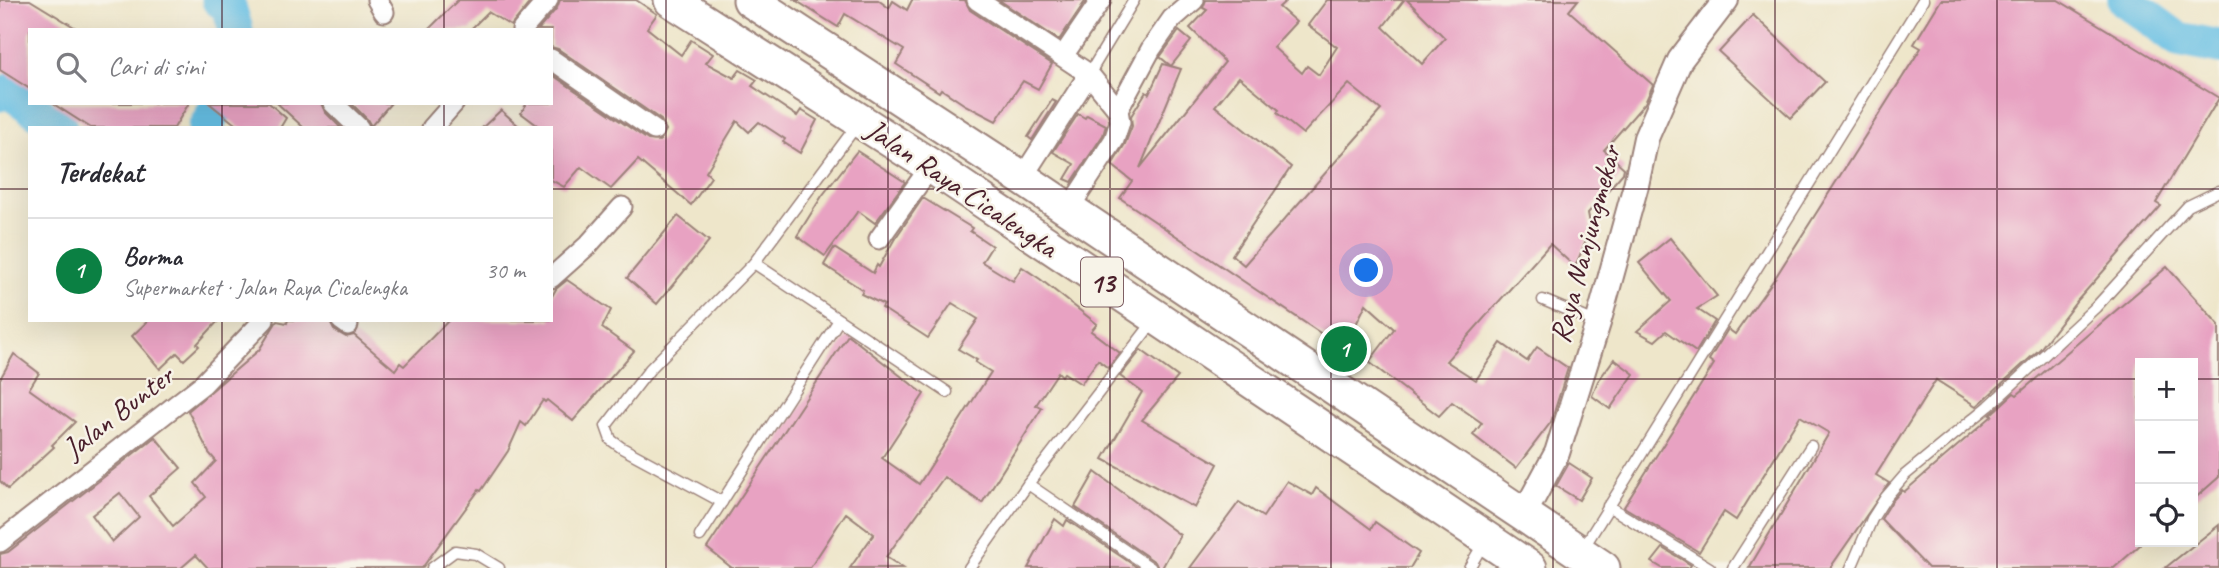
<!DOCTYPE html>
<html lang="id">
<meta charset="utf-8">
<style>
body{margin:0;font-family:Caveat,sans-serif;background:#f2f2f3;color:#2b2b33}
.controls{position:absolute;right:21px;bottom:21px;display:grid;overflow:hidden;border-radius:0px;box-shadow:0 7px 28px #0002}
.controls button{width:63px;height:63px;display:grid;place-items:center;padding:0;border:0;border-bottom:2px solid #e1e1e2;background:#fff;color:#2b2b33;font:35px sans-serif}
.you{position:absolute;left:1367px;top:271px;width:24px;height:24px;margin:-18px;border:5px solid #fff;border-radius:50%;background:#1a73e8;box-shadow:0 0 0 10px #1a73e833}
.badge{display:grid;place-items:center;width:46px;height:46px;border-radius:50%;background:#0b8043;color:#fff;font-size:23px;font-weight:700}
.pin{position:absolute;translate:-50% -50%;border:4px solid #fff;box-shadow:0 2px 7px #0006}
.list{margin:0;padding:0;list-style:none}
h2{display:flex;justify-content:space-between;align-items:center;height:91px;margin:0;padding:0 28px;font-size:30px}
h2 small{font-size:23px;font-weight:400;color:#7c7c81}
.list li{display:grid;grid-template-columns:46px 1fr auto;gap:21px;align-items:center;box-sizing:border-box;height:105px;padding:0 28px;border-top:2px solid #e1e1e2}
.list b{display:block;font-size:26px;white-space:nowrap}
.list p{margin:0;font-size:23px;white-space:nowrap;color:#7c7c81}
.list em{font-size:23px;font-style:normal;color:#7c7c81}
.icon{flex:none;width:38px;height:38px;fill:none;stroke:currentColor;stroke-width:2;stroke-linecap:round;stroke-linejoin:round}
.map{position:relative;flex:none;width:2219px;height:568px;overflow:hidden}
.search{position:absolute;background:#fff;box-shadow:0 7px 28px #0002;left:28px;top:28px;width:525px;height:77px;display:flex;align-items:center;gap:18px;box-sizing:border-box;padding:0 24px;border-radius:0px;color:#7c7c81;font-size:26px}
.panel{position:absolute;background:#fff;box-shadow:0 7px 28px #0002;left:28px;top:126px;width:525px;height:196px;border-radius:0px}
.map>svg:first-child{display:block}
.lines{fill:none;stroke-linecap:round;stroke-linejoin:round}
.river{stroke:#66bfe4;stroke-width:35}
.building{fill:#e8a2c2;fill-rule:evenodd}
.service-casing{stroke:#9c827a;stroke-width:13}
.minor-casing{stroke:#9c827a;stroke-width:23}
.tertiary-casing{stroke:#9c827a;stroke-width:28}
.trunk-casing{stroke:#9c827a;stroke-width:37}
.service{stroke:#fff;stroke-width:10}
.minor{stroke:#fff;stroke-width:19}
.tertiary{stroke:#fff;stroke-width:24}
.trunk{stroke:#fff;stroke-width:33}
.grid{fill:none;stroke:#4a1f2b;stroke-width:2;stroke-opacity:0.55}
.labels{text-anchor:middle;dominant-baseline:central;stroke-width:5;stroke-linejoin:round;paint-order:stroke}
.shield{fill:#f7f3e8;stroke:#7e5f64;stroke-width:2}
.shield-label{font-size:28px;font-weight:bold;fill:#4a1f2b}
.street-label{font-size:30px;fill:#4a1f2b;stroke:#f7f3e8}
</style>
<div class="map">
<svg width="2219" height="568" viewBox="0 0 2219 568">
<rect width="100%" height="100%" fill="#f7f3e8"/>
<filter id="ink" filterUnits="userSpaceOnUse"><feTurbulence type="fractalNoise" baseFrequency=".0143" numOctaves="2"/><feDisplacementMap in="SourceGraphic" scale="14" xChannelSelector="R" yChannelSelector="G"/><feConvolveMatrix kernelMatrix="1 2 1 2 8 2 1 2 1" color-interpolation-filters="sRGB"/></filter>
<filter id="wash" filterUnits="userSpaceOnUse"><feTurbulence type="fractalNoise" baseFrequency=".00686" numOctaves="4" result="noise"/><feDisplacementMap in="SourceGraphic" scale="28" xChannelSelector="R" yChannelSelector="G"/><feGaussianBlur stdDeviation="1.57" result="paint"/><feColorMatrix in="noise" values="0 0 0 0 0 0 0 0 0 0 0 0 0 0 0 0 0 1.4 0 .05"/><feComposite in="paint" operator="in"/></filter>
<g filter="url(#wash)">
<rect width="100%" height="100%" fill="#eee6ca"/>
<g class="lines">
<g class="river">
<path d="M219 0 229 7 236 30"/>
<path d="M2125 0 2178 39 2219 47"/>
<path d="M0 94 9 91 60 128"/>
<path d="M205 128 219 103"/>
</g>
</g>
<g id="blocks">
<g class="building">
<path d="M0 0H30L79 30H30V89L0 70Z"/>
<path d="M458 0H532L511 26 488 12 470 30H428Z"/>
<path d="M560 0H636L657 14 647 28 681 55 691 40 713 54 706 63 734 78 740 70 757 80 752 86 797 116 801 110 817 120 800 153 783 142 785 139 759 122 749 132 737 121 706 172 711 177 691 205 638 160 611 189 581 167 564 187 551 180V128H541L521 113 527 103H551V74L648 140 660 141 666 130 661 120 558 49 551 47V30H538L557 8Z"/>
<path d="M795 0H878L889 8 893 1 907 10 912 0H965L970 10 1052 64 1038 89 1023 81 996 121 965 105 941 89 939 92 896 64 904 50 845 14 838 27Z"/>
<path d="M999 0H1086L1059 40Z"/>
<path d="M1206 0H1287L1279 7 1296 22 1273 47 1302 73 1307 66 1319 75 1337 47 1308 25 1327 0H1404L1383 27 1422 64 1445 38 1407 0H1578L1569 11 1653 85 1645 103 1604 150 1624 168 1623 173 1588 213 1591 229 1575 267 1550 244 1446 361 1476 380 1501 343 1527 361 1537 347 1568 368 1551 422 1516 468 1473 435 1482 423 1452 402 1439 416 1369 362 1394 329 1366 304 1344 349 1120 198 1132 181 1112 165 1125 144 1132 126 1131 116 1146 92 1149 94 1163 64 1181 69 1140 168 1225 62 1190 28 1207 10 1203 8ZM1239 77 1279 110 1277 113 1303 134 1349 84 1381 110 1244 265 1232 255 1291 167 1215 106Z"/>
<path d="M1941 0H2058L2219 98 2156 203 2161 206 2077 301 2040 349 1977 406 1936 380 1876 475 1889 483 1830 568H1749L1829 433 1800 416 1736 520 1724 512 1699 552 1624 507 1714 364 1709 360 1728 329 1735 334 1775 278 1921 48 1914 44Z"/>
<path d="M1753 15 1825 82 1791 118 1719 52Z"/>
<path d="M1179 31 1191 41 1171 66 1160 57Z"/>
<path d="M1052 100 1056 102 1032 140 1028 137Z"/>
<path d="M52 103H189L174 128H91Z"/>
<path d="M209 103H269L286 118 280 128H240Z"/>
<path d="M277 103H321L325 112 341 128H304Z"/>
<path d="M351 103H391L371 126 367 119Z"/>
<path d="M501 110 521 128H482Z"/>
<path d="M1078 114 1085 118 1087 115 1106 125 1103 135 1072 182 1065 179 1074 164 1053 152Z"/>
<path d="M857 151 905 182 875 223 858 211 825 256 797 236 822 196Z"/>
<path d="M923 198 972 228 970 231 992 246 982 262 1013 281 1022 267 1040 279 1097 324 1091 331 1120 353 1108 368 1098 360 1081 384 1064 373 1062 376 1058 372 1036 405 1042 408 982 503 944 477 886 557 903 568H850L874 534 846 513 810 568H732L707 548 848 335 924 394 882 458 919 484 991 372 975 362 977 360 958 349 978 319 952 303 928 338 882 308 884 305 861 294 863 290 824 265 834 248 873 273 877 265 879 267 894 240Z"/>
<path d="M678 216 709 241 657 304 627 278Z"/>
<path d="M1670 238 1717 296 1697 309 1715 321 1696 352 1666 331 1655 341 1637 331 1671 301 1639 263Z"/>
<path d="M2167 267 2219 325V477L2193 500V363H2140V545L2114 568H1928L1881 519 1892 501 1902 490 1904 492 1992 416 1990 415 2014 393 2017 395Z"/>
<path d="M567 280 611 310 602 328 634 351 573 421 547 400 545 402 543 400 526 426 521 422 508 451 481 491 479 490 422 568H208L196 555 181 568H0V554L8 552 155 437 181 468 149 496 173 526 206 497 195 483 216 461 209 453 188 411 259 350 277 321 287 323 288 320H329L334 330 346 337 354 335 395 370 400 363 404 366 449 320H551V298L556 289ZM120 493 139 517 112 542 92 515Z"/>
<path d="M149 320H219L197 344 199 346 184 360 177 353 160 369 132 336Z"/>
<path d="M1141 350 1178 377 1142 420 1218 464 1195 508 1103 459 1142 392 1120 376Z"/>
<path d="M14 354 39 373 29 389 75 422 52 445 54 447 8 489 0 481V379Z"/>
<path d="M1614 359 1634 374 1610 409 1592 396 1598 381Z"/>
<path d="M1569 463 1592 478 1579 500 1556 486Z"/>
<path d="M1095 472 1180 535 1162 568H1158L1155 562 1075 507Z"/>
<path d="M1287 481 1312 495 1316 488 1371 529 1375 522 1419 553 1410 568H1190L1239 502 1263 517Z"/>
<path d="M1055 519 1064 526 1067 520 1138 568H1028Z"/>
<path d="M2219 525V568H2165Z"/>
<path d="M1663 548 1691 565 1689 568H1662L1652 562Z"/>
</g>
</g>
</g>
<g filter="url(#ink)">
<use href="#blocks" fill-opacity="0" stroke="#9c827a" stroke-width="2"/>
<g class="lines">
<g class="service-casing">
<g id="service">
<path d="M1089 74 1134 0"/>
<path d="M754 263 947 392"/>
<path d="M1543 300 1598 323"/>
<path d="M1028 484 1151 568"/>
<path d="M722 502 622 448 611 440 606 426 650 369 754 263 857 125"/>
<path d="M1608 506 1710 568"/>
<path d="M700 536 839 320"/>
<path d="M1582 550 1923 0"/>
<path d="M432 568 455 551 476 554 499 568"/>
<path d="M969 568 1028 484 1153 322"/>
<path d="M1469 568 1483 544"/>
<path d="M1733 568 1811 446"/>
<path d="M1851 568 1872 519 1886 497 1905 475 1989 406 2096 307 2188 206 2219 191"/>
</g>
</g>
<g class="minor-casing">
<g id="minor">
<path d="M377 0 384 12"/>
<path d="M977 0 1089 74 1118 110 1120 122 1114 140 1068 210"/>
<path d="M522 30 548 0"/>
<path d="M1063 56 1101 0"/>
<path d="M551 59 654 130"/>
<path d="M333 103 359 128"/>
<path d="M1118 110 1151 49 1172 19 1194 0"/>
<path d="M432 128 454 103"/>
<path d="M1022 178 1089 74"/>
<path d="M879 239 931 166"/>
<path d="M551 278 588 245 622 207"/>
<path d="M341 320 348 325"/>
<path d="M0 542 203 384 264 320"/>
</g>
</g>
<g class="tertiary-casing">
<path id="tertiary" d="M1524 514 1557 453 1598 323 1636 185 1646 138 1680 60 1726 0"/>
</g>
<g class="trunk-casing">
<g id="trunk">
<path d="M671 0 931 166 1530 568"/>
<path d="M750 0 1022 178 1603 568"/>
</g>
</g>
<use href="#service" class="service"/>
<use href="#minor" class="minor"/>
<use href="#tertiary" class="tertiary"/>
<use href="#trunk" class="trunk"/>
</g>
</g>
<path class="grid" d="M222 0V30M444 0V30M666 0V568M888 0V568M1110 0V568M1331 0V568M1553 0V568M1775 0V568M1997 0V568M222 103V128M444 103V128M0 189H30M551 189H2219M222 320V568M444 320V568M0 379H2140M2193 379H2219"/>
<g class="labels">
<rect class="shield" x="1081" y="257.5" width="42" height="49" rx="5"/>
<g class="shield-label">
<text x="1102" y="282">13</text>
</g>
<g class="street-label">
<text transform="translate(962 188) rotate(34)">Jalan Raya Cicalengka</text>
<text transform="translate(1585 244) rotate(-75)">Raya Nanjungmekar</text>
<text transform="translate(118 412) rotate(-38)">Jalan Bunter</text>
</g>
</g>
</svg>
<div class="controls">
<button>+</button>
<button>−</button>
<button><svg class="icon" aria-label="locate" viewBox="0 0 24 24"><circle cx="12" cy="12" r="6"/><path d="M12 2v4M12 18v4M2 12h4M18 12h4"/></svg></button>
</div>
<div class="you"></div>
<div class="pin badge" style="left:1344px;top:349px">1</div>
<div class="search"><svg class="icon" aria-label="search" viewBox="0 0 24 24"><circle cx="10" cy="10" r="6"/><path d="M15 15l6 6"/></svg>Cari di sini</div>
<section class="panel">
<h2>Terdekat<small></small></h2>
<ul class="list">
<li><span class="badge">1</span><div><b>Borma</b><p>Supermarket · Jalan Raya Cicalengka</p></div><em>30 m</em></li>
</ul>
</section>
</div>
